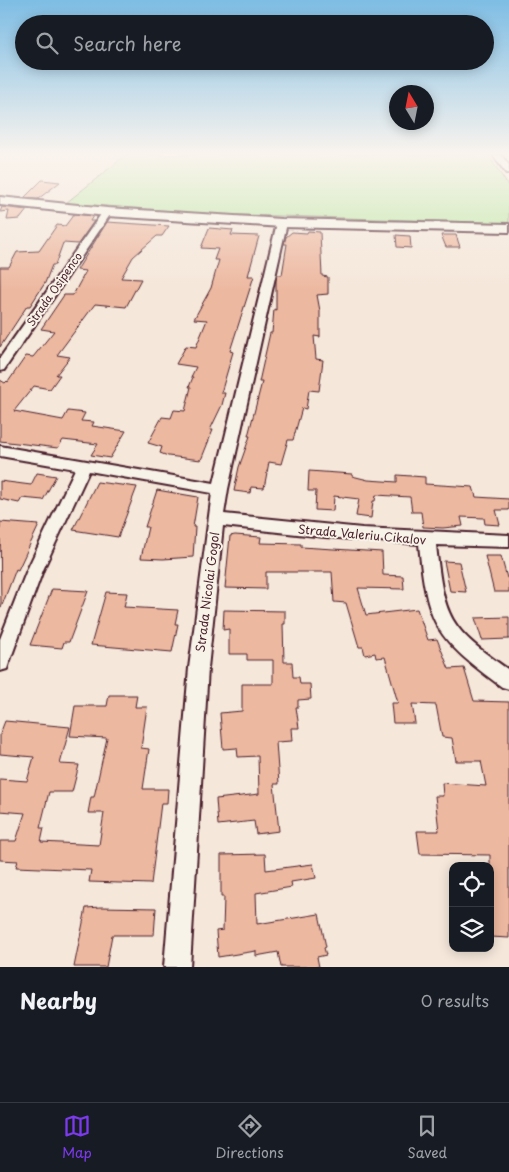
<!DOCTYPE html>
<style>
body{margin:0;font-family:"Playpen Sans",sans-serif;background:#242831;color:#f1f3f6}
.controls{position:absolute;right:15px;bottom:15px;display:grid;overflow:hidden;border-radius:10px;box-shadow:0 2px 12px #0003}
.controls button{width:45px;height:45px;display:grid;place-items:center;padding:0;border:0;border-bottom:1px solid #363941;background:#171b24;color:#f1f3f6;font:25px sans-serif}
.compass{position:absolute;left:389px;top:85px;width:45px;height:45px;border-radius:50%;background:#171b24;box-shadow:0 2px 12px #0003;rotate:350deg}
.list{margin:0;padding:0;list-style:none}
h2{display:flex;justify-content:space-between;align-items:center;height:65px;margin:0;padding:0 20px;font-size:21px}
h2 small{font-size:16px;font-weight:400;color:#9ea1a6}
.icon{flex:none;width:28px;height:28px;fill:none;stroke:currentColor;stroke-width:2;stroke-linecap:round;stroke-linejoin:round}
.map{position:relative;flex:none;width:509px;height:967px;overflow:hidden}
.search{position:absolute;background:#171b24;box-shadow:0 2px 12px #0003;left:15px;right:15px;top:15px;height:55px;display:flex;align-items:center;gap:12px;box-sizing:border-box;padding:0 18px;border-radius:28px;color:#9ea1a6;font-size:19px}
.sheet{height:135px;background:#171b24}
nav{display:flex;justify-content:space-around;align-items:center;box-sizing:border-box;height:70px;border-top:1px solid #363941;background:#171b24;font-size:14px;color:#9ea1a6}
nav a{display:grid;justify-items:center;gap:2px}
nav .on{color:#7c3aed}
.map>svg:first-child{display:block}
.green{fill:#bde8a5;stroke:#848468}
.building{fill:#edb8a0;stroke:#4a1f2b}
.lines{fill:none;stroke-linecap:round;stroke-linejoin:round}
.minor-casing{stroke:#4a1f2b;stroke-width:4}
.secondary-casing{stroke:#4a1f2b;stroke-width:4}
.minor{fill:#f7f3e8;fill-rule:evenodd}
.secondary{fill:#f7f3e8;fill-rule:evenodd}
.labels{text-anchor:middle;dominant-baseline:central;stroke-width:4;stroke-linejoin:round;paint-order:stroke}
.far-street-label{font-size:11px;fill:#4a1f2b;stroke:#f7f3e8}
.street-label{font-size:12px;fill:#4a1f2b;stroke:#f7f3e8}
</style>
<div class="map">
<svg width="509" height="967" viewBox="0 0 509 967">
<rect width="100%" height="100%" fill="#f5e7da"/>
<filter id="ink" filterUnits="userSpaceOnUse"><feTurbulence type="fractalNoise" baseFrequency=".02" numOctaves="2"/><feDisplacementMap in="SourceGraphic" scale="10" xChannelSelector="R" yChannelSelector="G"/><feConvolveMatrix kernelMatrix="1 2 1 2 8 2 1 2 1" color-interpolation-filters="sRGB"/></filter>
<g filter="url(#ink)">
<path class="green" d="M126 155H488L509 187V223L215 214 66 203Z"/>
<g class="building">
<path d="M42 180 60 182 38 199 24 198Z"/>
<path d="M2 207 27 210 20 219 7 220 9 211 0 212Z"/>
<path d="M74 214 93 216 90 221H94L78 244 63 243 55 265H52L45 283 30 306H27L0 347V267H9L17 252 39 251 57 225 65 226Z"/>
<path d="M107 222 169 226 162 236H157L133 257 121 278 141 279 126 307 95 304 57 355 70 357 56 375H60L50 389 34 386 14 411 63 420 68 411 85 413 81 421 94 422 92 426 126 431 110 458 91 455 98 444 63 440 58 448 0 441V380L5 383 7 381 8 382 26 356 33 357 54 331 41 329 64 295H73L86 271 77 270Z"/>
<path d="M209 228 233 230 231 235 259 236 248 276H254L230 351 233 352 221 393H225L222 405 210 430H213L201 460 168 456 160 453 162 447 148 443 162 417 171 418 174 410 185 411 191 387H189L193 377H191L196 367 176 364 186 346 196 347 207 320 194 319 211 288 219 260H214L218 249 201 248Z"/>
<path d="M308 231 320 232 322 276 328 277V294L317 295 320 311V337L314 336 316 359 323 360 319 391 309 390 306 409 302 408 293 440H288L281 464 269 462 264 488 251 487 250 493 234 491 239 467 250 436H248L262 382H259L270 333H272L274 309 276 310V280L277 275H282L287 244H284L286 237 292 232 307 233Z"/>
<path d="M396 235 410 236 411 248 397 247Z"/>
<path d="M441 235H456L460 247H446Z"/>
<path d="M309 471 352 474V476L368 480 397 482V475L425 477V484L473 487 476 497 509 499V510H496L500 525 485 524 484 518 461 517 463 526 443 528 423 527 421 512H412L410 497 376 495 375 501H373L371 518 356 516 359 499 334 496 333 511 315 510 316 491H308Z"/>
<path d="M37 473 56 476 43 500 22 498 19 503 0 499V481L31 485Z"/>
<path d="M97 482 137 487 118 537 73 530Z"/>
<path d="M157 490 198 497 193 527H195L193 557 163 559 141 558 148 527H145Z"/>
<path d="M0 522 39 525 18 570 16 569 1 608Z"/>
<path d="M235 535 261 537 260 543 301 544V547L382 552 383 575 403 576 404 589 358 588 366 615 417 609 428 640 437 639 449 669 464 668 474 701 509 702V938L490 937V855L420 854 417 831H439L435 796H443L442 783 486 786 481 761H456L452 738 442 737 436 705 412 704 415 723H393L391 703H398L385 657 376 658 375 653 365 655 363 647H359L346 603 334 602 332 572H266V589L225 588 230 536Z"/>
<path d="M485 556H501L507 578H509V592H494Z"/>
<path d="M444 561 459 562 466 592 450 591Z"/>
<path d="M52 589 88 591 69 642H64L62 648 30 645Z"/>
<path d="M106 592 127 593 124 607 178 610 175 624H178L172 652 91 645Z"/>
<path d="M224 610 285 611V624H283L284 662H292L293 677H299L300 684H310L311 699 298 700V707H296L299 728H291L292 741 276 742 279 784H274L279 831 256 834 254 821 218 825 216 799 259 794 258 756 238 757 237 748 223 749 220 713 242 711V684H273V660H247V654H229V629L223 630Z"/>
<path d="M509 617V639L482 640 475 618Z"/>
<path d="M109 695H137L135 707H147L141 748 149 749 143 789H168L167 803H161L151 884 89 882 91 870 16 867 18 861 0 860V841H16L25 813 0 811V779L27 781 34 757 0 754V734L5 721 70 727 60 764 79 765 72 792H49L40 828H44L41 842 99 845 104 813H88L91 797H94L107 738 70 736 75 706H107Z"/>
<path d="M265 854 266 870 313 864 316 878 291 882 292 887 256 893 257 924 319 914 326 947 324 948 326 955 317 957 319 967H281L278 952 256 956V951L218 957 216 931 223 930 224 897H221V855Z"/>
<path d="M101 907 156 908 154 935H112L106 967H74L86 908Z"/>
</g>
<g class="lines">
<g class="minor-casing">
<g id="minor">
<path d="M493 155H501L509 165V173H506Z"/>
<path d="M107 209 112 212 4 370 0 371V358L104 210Z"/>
<path d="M282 220 287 223 228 489 224 514 362 528 509 535V547L436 545C444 618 448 628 509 670V689L502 687C436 638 427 627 419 544L325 537 223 526 208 668 190 967H164L189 668 212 493 89 471 43 570 9 663 7 669 0 671V639L27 570 75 469 0 456V446L214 483 277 223Z"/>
</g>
</g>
<g class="secondary-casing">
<path id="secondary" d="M0 197 107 208 282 219 509 224V232L282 227 107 216 0 205Z"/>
</g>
<use href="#minor" class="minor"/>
<use href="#secondary" class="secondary"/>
</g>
</g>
<linearGradient id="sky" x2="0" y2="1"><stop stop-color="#7ebde4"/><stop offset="0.53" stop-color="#faf4ee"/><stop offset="1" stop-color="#faf4ee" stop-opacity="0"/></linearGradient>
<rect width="509" height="290" fill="url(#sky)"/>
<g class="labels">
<g class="far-street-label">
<text transform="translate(54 289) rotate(-55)">Strada Osipenco</text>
</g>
<g class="street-label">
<text transform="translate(362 534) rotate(5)">Strada Valeriu Cikalov</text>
<text transform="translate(207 592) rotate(-83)">Strada Nicolai Gogol</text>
</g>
</g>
</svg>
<div class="controls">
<button><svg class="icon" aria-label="locate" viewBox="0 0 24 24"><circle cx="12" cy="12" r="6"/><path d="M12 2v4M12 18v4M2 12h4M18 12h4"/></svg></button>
<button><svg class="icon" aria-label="layers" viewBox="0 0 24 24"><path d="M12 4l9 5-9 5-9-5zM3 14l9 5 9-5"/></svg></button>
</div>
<svg class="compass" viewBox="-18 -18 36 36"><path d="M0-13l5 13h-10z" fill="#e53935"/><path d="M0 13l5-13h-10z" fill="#9ea1a6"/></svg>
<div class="search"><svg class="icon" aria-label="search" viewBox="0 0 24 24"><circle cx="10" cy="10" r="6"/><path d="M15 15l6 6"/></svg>Search here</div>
</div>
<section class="sheet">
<h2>Nearby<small>0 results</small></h2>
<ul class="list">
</ul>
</section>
<nav>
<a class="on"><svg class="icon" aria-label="map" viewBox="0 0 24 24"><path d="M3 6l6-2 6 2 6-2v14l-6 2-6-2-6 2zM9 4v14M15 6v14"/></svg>Map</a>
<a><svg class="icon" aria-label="directions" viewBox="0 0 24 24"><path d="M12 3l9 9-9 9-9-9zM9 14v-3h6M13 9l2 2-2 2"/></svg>Directions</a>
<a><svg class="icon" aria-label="saved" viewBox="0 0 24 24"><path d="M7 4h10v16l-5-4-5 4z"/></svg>Saved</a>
</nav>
